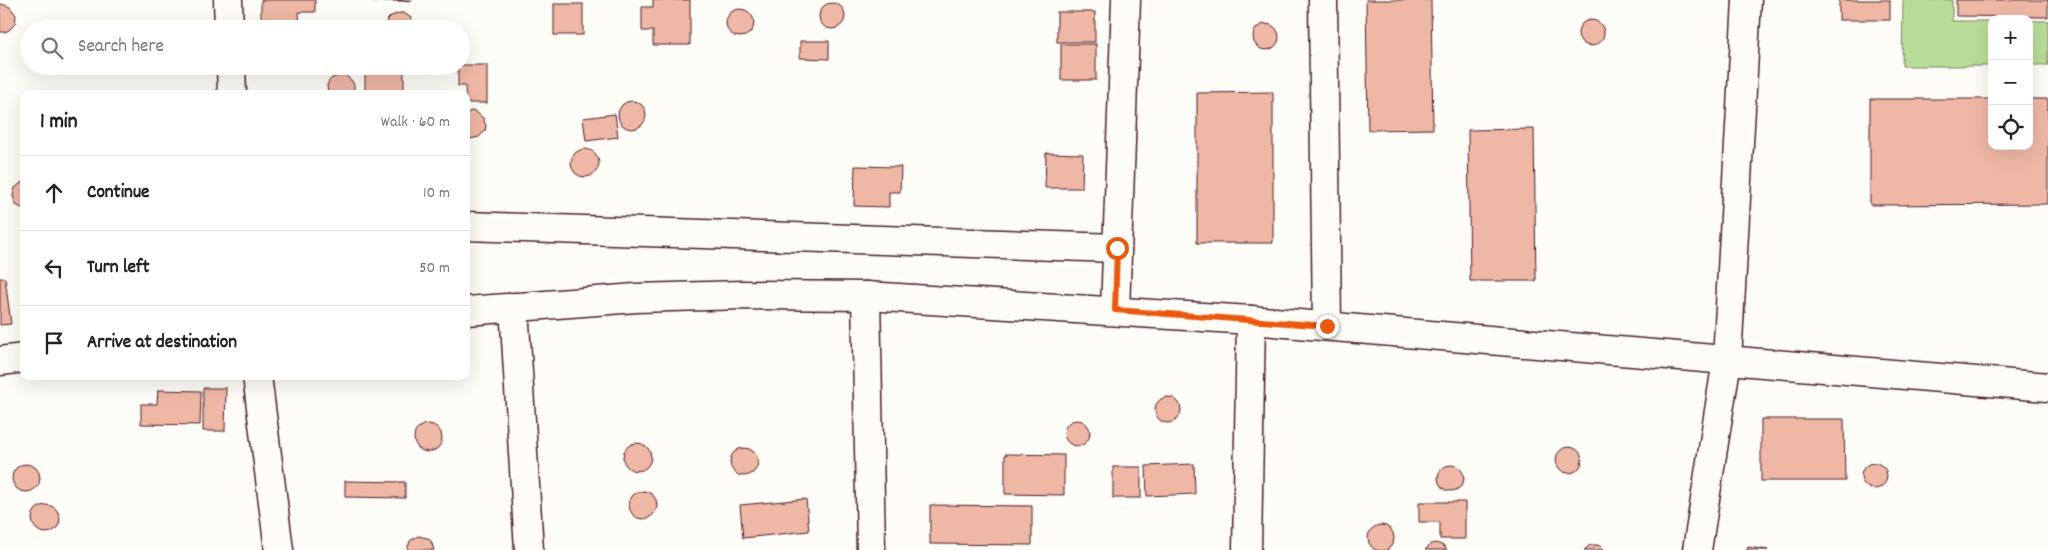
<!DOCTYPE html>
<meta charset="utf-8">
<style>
body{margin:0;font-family:Dekko,sans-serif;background:#f6f6f6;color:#222}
.controls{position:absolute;right:15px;top:15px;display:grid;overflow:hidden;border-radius:10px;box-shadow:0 5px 20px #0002}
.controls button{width:45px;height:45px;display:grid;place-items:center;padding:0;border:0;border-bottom:1px solid #e0e0e0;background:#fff;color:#222;font:25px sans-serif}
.stop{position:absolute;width:15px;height:15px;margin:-11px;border:4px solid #ea580c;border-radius:50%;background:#fff}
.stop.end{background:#ea580c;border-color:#fff;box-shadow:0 1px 5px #0008}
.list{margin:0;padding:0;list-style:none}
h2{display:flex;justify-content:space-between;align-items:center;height:65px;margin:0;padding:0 20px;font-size:21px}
h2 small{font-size:16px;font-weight:400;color:#767676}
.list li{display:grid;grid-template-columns:32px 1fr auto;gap:15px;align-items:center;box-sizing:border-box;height:75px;padding:0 20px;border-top:1px solid #e0e0e0}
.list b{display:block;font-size:19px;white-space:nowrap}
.list em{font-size:16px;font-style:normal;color:#767676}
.icon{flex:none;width:28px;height:28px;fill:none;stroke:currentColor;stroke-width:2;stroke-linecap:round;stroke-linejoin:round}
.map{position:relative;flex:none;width:2048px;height:550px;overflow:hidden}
.search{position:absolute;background:#fff;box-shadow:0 5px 20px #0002;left:20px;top:20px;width:450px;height:55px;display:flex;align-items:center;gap:12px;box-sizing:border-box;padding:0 18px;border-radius:28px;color:#767676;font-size:19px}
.panel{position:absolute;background:#fff;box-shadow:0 5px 20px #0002;left:20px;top:90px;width:450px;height:290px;border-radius:10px}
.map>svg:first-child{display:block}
.green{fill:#b8dd98;stroke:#817e62}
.building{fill:#efb7a5;stroke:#4a1f2b}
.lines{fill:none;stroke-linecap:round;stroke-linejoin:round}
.minor-casing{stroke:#4a1f2b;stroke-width:31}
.minor{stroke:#fdfcf7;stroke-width:28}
.route{stroke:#ea580c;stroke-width:6}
</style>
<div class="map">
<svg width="2048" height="550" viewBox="0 0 2048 550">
<rect width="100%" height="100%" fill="#fdfcf7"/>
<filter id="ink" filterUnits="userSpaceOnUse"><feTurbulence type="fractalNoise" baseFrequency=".02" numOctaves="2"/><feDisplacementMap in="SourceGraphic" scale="10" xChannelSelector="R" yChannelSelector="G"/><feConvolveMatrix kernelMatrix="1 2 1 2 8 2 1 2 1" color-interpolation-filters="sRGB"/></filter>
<g filter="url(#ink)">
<g class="green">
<path d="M1903 0H1952V21H1992V66H1902Z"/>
<rect x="2029" y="21" width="19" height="44"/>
</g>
<g class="building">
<path d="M261 0H315V12H299L300 29H261Z"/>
<rect x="373" y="0" width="39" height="1"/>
<path d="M653 0H690V45H653V31H642V7H653Z"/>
<path d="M1366 0H1431L1433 129 1368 130Z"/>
<rect x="1839" y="0" width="51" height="20"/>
<path d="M1956 0H2048V17L1956 16Z"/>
<circle cx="832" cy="16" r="13"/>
<path d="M2 4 10 7 16 15 15 24 9 30 5 32H0V5Z"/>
<rect x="554" y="4" width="29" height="31"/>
<circle cx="740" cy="23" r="14"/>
<rect x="1057" y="12" width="38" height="30"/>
<path d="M400 13H404L411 18 413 29H386L388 19 391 16Z"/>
<circle cx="1591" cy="33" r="13"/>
<circle cx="1266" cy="37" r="13"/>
<path d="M800 41H829V59L800 58Z"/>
<rect x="1061" y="44" width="35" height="36"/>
<path d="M461 65H487V103H466L465 86H458V66Z"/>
<rect x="365" y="66" width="39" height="25"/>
<path d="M341 75H345L352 81 354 85V94H328L327 85 329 81 332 78Z"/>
<path d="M1273 92V243H1197V93Z"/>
<path d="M1870 99H1992V146H2029V99H2048V204L1870 205Z"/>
<circle cx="632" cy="115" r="14"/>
<path d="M472 111 476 112 483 118 486 126 485 131 479 137 470 139 466 138V113Z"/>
<path d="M615 114 618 137 586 141 583 118Z"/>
<path d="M1534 129 1536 281H1470L1468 130Z"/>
<circle cx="585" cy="163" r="14"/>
<path d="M1046 153 1083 154 1082 188H1045Z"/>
<path d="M855 166 901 167 900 192H889V207L854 206Z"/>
<path d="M22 182H24V209L16 205 13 196 15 188Z"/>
<path d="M0 278H5L11 324 0 325Z"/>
<path d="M203 388H226L225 431H203Z"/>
<path d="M158 390 201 391 200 425 141 424V404H157Z"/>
<circle cx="1168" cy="410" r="13"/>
<path d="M1761 419H1844L1845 481H1761Z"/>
<circle cx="1077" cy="433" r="13"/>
<circle cx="428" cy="438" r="14"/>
<circle cx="637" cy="457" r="14"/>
<circle cx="1569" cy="460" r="13"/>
<circle cx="744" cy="462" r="14"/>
<path d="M1005 454 1064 455V495L1005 494Z"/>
<circle cx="1874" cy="476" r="13"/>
<path d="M1194 464 1195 494 1147 496 1146 466Z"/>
<circle cx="26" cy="478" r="14"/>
<circle cx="1451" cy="478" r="13"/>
<rect x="1113" y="467" width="28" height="31"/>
<path d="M345 481 405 482V498L345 497Z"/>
<circle cx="643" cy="505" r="14"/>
<path d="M806 499 809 531 743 538 740 505Z"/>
<path d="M1419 502H1465V539H1440V522H1419Z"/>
<path d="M930 505 1032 506V545L930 544Z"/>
<circle cx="46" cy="519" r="14"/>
<circle cx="1381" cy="538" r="13"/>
<path d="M418 536 427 538 431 541 434 550H407L410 541Z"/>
<path d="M1436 543 1444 546 1447 550H1425L1431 544Z"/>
<path d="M1590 545H1598L1605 550H1584Z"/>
<path d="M1748 547 1768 550H1747Z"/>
</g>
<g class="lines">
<g class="minor-casing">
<g id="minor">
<path d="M228 0 229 29"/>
<path d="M1323 0 1327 326"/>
<path d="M231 66 232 94"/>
<path d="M466 226 1117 248"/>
<path d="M866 296 871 550"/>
<path d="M514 307 529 550"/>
<path d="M466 311 636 298 743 295 866 296 1251 320 2048 387"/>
<path d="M1115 311 1126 0"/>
<path d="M0 361 24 358"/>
<path d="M257 376 279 550"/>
<path d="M1247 550 1251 320"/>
<path d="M1697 550 1727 360 1747 0"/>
</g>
</g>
<use href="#minor" class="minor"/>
</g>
</g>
<g class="lines" filter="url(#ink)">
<path class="route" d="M1117 248 1115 310 1327 326"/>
</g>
</svg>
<div class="controls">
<button>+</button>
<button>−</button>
<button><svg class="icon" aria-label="locate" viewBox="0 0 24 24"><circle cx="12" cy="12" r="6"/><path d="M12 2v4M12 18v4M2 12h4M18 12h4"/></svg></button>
</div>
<div class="stop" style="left:1117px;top:248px"></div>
<div class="stop end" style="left:1327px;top:326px"></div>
<div class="search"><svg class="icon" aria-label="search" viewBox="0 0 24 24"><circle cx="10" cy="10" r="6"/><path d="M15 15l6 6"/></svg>Search here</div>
<section class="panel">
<h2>1 min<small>Walk · 60 m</small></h2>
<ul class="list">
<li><svg class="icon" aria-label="ahead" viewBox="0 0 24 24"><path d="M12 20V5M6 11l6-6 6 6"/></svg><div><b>Continue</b></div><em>10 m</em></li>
<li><svg class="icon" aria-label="left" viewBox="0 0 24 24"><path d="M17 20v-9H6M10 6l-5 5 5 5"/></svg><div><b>Turn left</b></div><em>50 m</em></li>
<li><svg class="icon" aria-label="arrive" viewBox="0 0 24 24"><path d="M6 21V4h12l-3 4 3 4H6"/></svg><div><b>Arrive at destination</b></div></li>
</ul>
</section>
</div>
